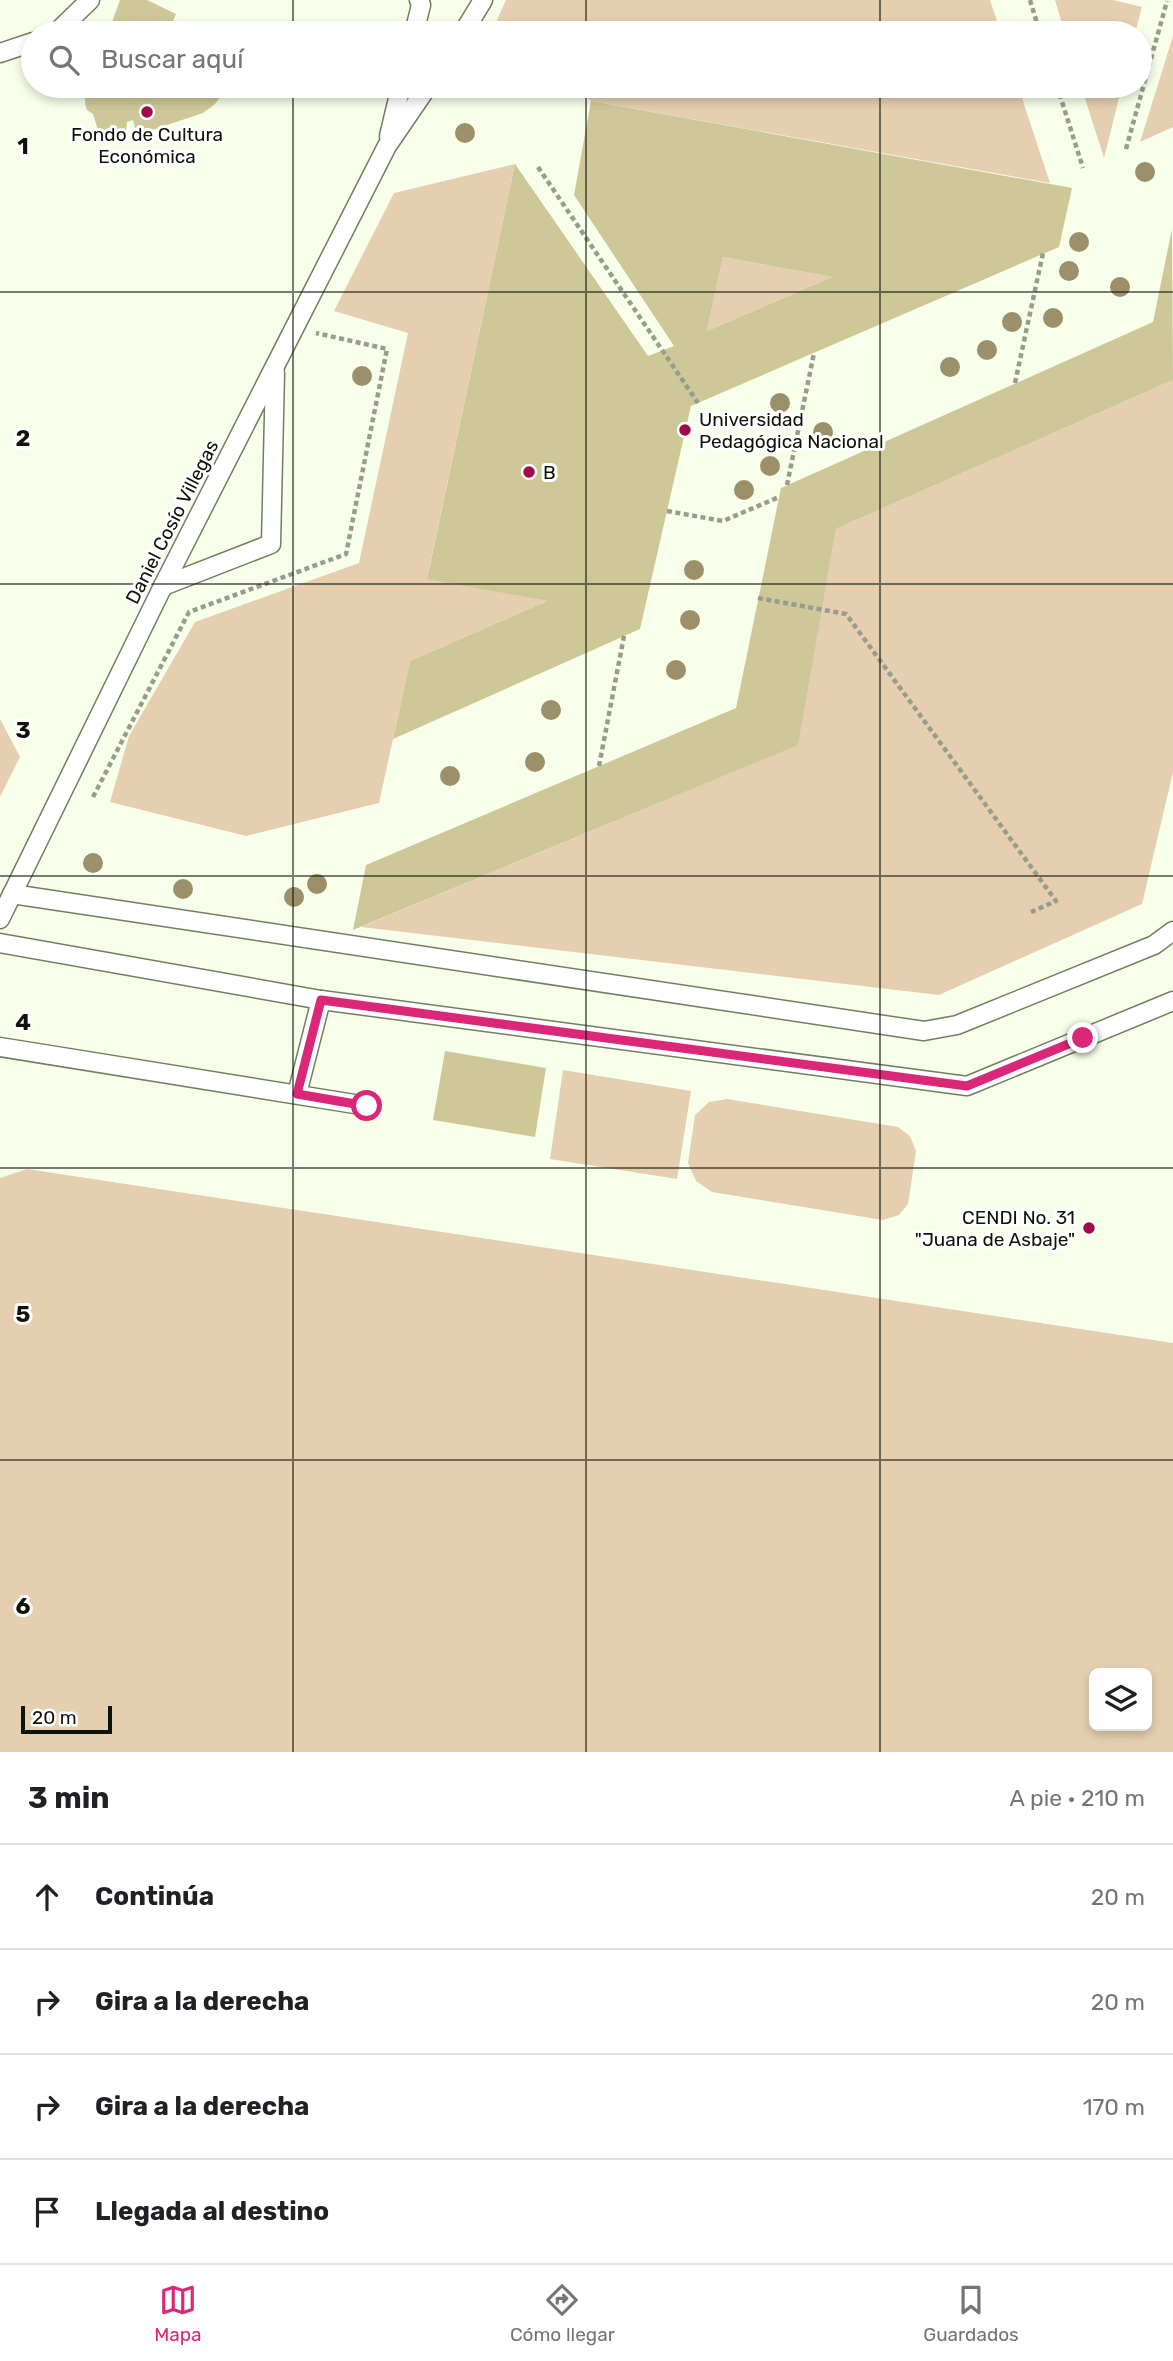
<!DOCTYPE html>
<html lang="es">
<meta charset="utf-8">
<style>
body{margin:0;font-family:Rubik,sans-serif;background:#f6f6f6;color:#202124}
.controls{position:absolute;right:21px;bottom:21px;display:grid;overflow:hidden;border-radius:10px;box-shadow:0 4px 10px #0003}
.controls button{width:63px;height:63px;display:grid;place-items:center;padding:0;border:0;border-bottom:2px solid #e0e0e0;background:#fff;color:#202124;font:35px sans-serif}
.scale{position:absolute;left:21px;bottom:18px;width:91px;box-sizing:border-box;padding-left:7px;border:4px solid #0e1208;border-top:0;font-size:19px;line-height:24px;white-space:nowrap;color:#0e1208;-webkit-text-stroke:5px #fff;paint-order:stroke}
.stop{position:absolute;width:21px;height:21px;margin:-16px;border:5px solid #db2777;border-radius:50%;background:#fff}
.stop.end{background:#db2777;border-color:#fff;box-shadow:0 2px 7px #0008}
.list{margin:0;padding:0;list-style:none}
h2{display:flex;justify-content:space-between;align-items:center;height:91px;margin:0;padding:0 28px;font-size:30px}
h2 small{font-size:23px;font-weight:400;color:#757577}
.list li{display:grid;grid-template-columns:46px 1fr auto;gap:21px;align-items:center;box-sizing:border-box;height:105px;padding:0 28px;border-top:2px solid #e0e0e0}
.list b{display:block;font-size:26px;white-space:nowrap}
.list em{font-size:23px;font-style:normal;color:#757577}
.icon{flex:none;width:38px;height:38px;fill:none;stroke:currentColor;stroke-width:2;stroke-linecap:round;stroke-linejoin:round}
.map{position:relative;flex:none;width:1173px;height:1752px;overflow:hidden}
.search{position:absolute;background:#fff;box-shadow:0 4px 10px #0003;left:21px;right:21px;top:21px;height:77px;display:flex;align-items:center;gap:18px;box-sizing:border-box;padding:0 24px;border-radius:38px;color:#757577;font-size:26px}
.sheet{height:511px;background:#fff}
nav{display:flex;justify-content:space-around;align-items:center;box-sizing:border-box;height:98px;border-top:2px solid #e0e0e0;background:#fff;font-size:19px;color:#757577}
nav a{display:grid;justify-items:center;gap:4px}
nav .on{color:#db2777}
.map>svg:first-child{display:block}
.green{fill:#e5cfb0;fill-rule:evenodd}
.building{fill:#cec898;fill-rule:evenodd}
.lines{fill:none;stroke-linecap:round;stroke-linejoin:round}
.lane-casing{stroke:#737e61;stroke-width:21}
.path{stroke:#979d8d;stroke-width:4.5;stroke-dasharray:5 3.5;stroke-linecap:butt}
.lane{stroke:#fff;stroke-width:18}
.tree{fill:#9c906a}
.route{stroke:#db2777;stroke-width:9}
.grid{fill:none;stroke:#0e1208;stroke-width:2;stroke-opacity:0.55}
.poi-dot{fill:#a20948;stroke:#fff;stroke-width:2.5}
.labels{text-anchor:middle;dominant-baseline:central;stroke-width:6;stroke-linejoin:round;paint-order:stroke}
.poi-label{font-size:19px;fill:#0e1208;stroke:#fff;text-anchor:start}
.street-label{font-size:19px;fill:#0e1208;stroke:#fff}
.grid-label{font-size:23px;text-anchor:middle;font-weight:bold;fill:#0e1208;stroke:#fff;stroke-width:6;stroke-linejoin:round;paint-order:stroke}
</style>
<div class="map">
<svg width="1173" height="1752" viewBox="0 0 1173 1752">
<rect width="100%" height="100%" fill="#f7ffeb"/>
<g class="green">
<path d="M506 0H990L1001 33H512L497 20Z"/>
<path d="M1055 0H1113L1142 7 1135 33H1065Z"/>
<path d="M1173 36V127L1140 142Z"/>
<path d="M574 86H1018L1050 183 591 101Z"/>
<path d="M1081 86H1122L1104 158Z"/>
<path d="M515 164 427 578 547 601 410 661 379 803 246 836 110 802 129 736 195 622 359 563 408 333 334 311 394 193Z"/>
<path d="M723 257 832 277 707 331Z"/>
<path d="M1173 380V772L1142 904 939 995 361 927 797 745 836 529Z"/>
<path d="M0 719 20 757 0 797Z"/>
<path d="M563 1070 691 1091 677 1179 550 1159Z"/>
<path d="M727 1099 898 1127 910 1136 916 1151 908 1204 899 1215 883 1220 712 1192 696 1181 688 1163 695 1115 709 1102Z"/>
<path d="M27 1169 1173 1343V1752H0V1178ZM1094 1673H1147V1726H1094Z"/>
</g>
<g class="building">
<path d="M120 0H147L176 14 168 33H112L113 19Z"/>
<path d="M83 86H228L215 104 203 113 137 135 133 120 127 122 126 133 121 137 102 134 98 130 93 114 87 110 85 104V98L90 91Z"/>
<path d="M591 101 1072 188 1059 247 691 406 640 629 393 739 410 661 547 601 427 579 515 164 648 356 674 346 574 195ZM723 257 832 277 707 331Z"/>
<path d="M1172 229 1173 380 836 529 798 745 353 930 366 865 736 708 781 488 1153 322Z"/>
<path d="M445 1051 546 1068 535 1137 433 1120Z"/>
</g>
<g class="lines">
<g class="lane-casing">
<g id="lane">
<path d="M56 33 90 0"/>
<path d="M414 33 421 5 419 0"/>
<path d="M463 33 483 0"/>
<path d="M0 53 33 42"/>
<path d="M389 136 401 86"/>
<path d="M163 586 271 544 275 373"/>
<path d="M12 894 924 1031 957 1025 1154 945 1173 931"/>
<path d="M0 919 163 586 387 146 428 86"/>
<path d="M0 943 321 1000 967 1086 1173 1001"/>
<path d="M0 1047 367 1106"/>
<path d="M297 1094 321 1000"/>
</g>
</g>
<g class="path">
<path d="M1030 0 1040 33"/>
<path d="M1057 86 1083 168"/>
<path d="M1126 149 1167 1"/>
<path d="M538 167 698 403"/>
<path d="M1015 383 1043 253"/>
<path d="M787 485 814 353"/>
<path d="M667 511 723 521 779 497"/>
<path d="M758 598 846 614 1056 901 1029 913"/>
<path d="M599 766 624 636"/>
<path d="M93 797 189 612 346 554 387 349 316 333"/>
</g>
<use href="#lane" class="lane"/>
</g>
<g class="tree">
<circle cx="465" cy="133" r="10"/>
<circle cx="1145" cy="172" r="10"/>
<circle cx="1079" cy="242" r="10"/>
<circle cx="1069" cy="271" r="10"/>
<circle cx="1120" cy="287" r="10"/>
<circle cx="1053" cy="318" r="10"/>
<circle cx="1012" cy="322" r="10"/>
<circle cx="987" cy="350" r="10"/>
<circle cx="950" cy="367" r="10"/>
<circle cx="362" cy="376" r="10"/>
<circle cx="780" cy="403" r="10"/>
<circle cx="823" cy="432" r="10"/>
<circle cx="770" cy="466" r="10"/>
<circle cx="744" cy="490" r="10"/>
<circle cx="694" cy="570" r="10"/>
<circle cx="690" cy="620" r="10"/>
<circle cx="676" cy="670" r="10"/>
<circle cx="551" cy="710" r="10"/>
<circle cx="535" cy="762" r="10"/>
<circle cx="450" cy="776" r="10"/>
<circle cx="93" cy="863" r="10"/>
<circle cx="317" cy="884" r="10"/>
<circle cx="183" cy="889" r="10"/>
<circle cx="294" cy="897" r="10"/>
</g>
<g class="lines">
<path class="route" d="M367 1106 297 1094 321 1000 967 1086 1083 1038"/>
</g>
<path class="grid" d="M293 0V33M586 0V33M880 0V33M293 86V1752M586 86V1752M880 86V1752M0 292H1173M0 584H1173M0 876H1173M0 1168H1173M0 1460H1173"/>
<g class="poi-dot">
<circle cx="147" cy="112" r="7"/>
<circle cx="685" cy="430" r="7"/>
<circle cx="529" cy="472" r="7"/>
<circle cx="1089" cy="1228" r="7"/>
</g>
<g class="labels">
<g class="poi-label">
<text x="147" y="134" text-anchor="middle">Fondo de Cultura<tspan x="147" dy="22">Económica</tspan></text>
<text x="699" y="419">Universidad<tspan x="699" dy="22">Pedagógica Nacional</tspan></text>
<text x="543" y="472">B</text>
<text x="1075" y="1217" text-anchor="end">CENDI No. 31<tspan x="1075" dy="22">"Juana de Asbaje"</tspan></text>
</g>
<g class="street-label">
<text transform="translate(172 522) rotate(-63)">Daniel Cosío Villegas</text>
</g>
</g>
<g class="grid-label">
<text x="23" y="154">1</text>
<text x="23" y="446">2</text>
<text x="23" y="738">3</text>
<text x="23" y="1030">4</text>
<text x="23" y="1322">5</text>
<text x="23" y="1614">6</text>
</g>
</svg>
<div class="controls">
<button><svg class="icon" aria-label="layers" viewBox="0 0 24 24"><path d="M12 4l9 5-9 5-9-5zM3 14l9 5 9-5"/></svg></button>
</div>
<div class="scale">20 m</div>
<div class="stop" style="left:367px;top:1106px"></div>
<div class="stop end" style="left:1083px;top:1038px"></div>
<div class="search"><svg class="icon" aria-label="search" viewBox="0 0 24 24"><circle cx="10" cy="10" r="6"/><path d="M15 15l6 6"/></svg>Buscar aquí</div>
</div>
<section class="sheet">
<h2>3 min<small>A pie · 210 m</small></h2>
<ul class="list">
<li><svg class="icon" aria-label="ahead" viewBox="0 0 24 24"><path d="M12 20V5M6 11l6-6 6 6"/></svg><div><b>Continúa</b></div><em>20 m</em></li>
<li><svg class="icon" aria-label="right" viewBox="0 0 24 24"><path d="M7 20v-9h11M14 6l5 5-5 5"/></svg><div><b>Gira a la derecha</b></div><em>20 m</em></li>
<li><svg class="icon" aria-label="right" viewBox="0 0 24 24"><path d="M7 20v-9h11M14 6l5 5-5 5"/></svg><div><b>Gira a la derecha</b></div><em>170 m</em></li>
<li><svg class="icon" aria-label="arrive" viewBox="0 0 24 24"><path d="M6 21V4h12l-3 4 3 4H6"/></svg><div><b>Llegada al destino</b></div></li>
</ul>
</section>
<nav>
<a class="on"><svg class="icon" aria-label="map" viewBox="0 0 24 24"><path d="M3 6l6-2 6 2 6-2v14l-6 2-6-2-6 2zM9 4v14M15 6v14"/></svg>Mapa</a>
<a><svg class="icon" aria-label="directions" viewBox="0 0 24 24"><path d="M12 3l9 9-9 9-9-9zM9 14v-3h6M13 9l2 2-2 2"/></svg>Cómo llegar</a>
<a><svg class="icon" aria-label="saved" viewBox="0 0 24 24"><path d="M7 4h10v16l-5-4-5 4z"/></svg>Guardados</a>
</nav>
